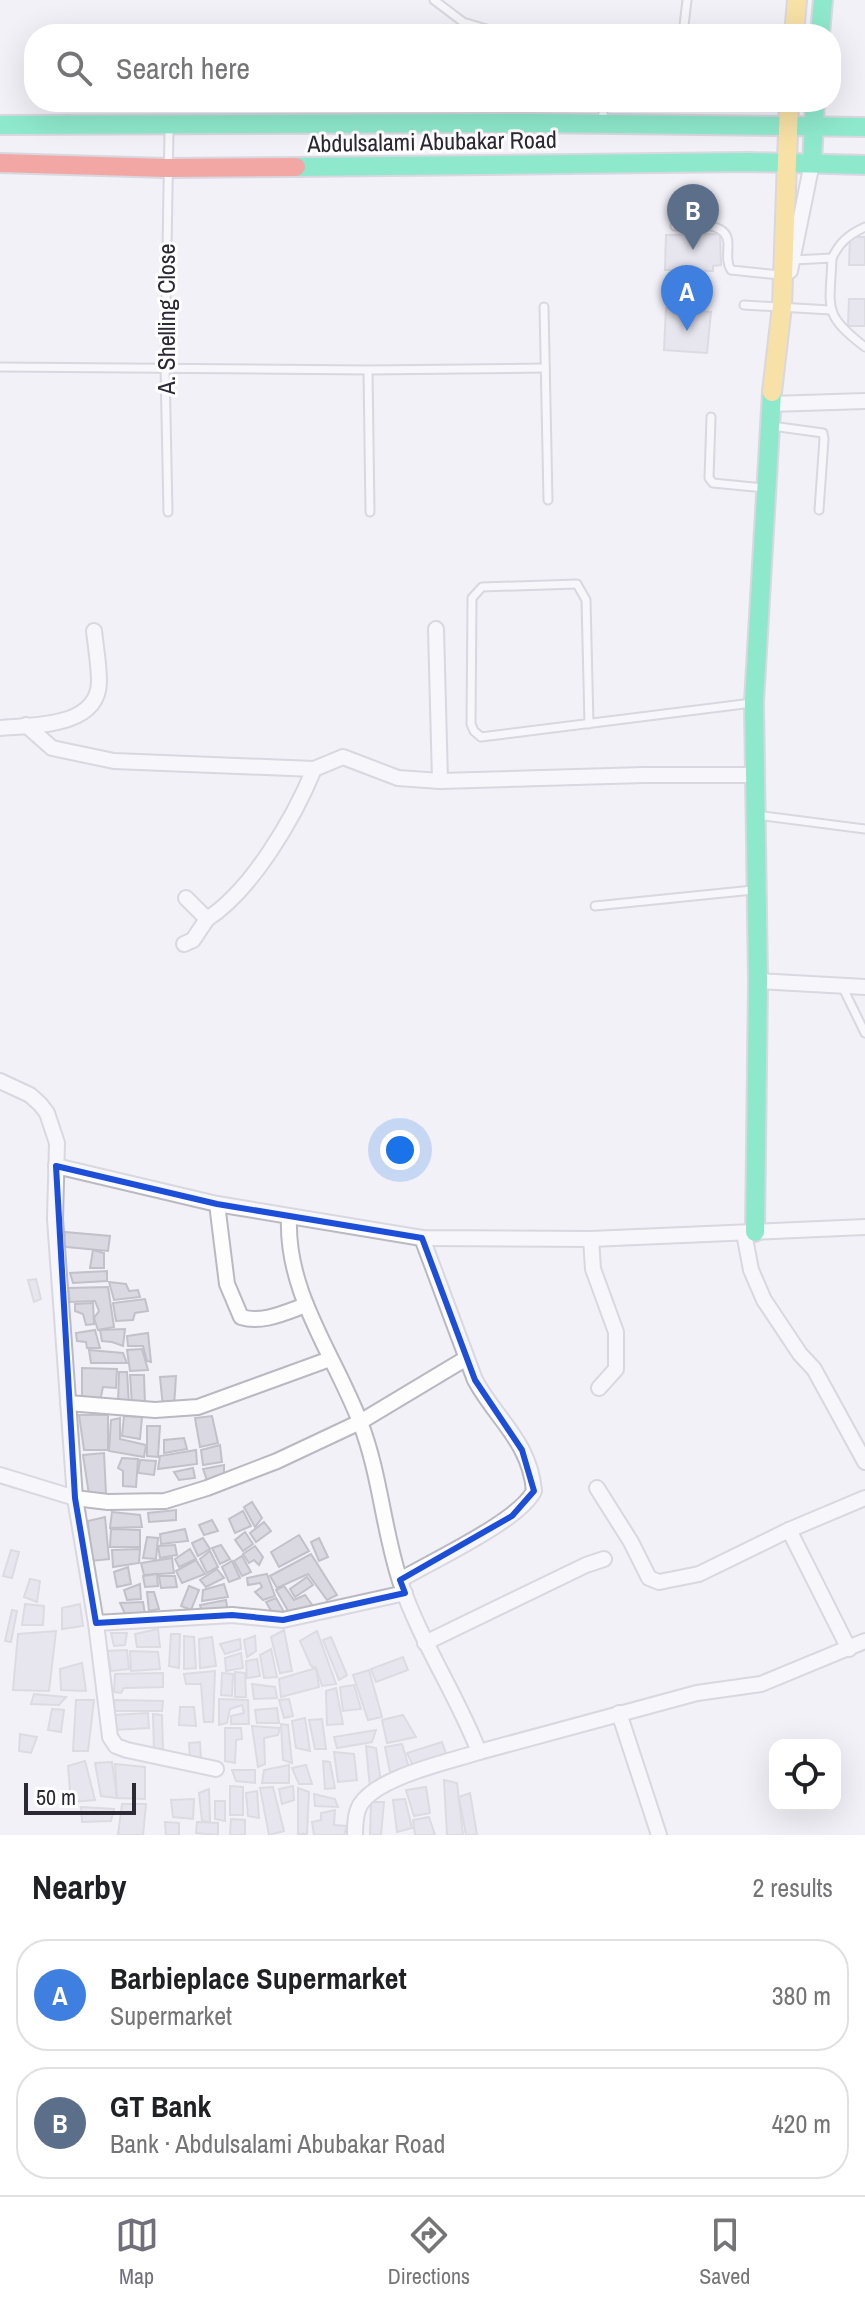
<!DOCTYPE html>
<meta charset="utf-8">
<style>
body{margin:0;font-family:"Archivo Narrow",sans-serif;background:#f2f2f2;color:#202124}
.controls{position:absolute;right:24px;bottom:24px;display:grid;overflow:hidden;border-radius:16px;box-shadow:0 8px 32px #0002}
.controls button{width:72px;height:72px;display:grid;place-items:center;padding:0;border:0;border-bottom:2px solid #e0e0e0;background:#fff;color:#202124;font:40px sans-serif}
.scale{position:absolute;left:24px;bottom:20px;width:112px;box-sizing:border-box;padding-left:8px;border:4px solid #2c2935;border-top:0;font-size:22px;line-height:28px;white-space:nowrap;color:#2c2935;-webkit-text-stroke:6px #fff;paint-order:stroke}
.you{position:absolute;left:400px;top:1150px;width:28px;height:28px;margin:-20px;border:6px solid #fff;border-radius:50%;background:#1a73e8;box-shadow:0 0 0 12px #1a73e833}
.badge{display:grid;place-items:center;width:52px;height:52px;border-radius:50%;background:#716f79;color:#fff;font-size:26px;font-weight:700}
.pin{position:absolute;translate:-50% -66px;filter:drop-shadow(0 2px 4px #0008)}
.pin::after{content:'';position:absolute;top:42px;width:28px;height:24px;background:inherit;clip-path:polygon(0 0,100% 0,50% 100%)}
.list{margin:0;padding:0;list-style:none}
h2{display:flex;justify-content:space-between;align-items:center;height:104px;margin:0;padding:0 32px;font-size:34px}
h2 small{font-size:26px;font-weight:400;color:#757577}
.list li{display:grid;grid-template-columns:52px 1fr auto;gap:24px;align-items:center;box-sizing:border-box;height:112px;margin:0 16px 16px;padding:0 16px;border:2px solid #e0e0e0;border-radius:32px}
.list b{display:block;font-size:30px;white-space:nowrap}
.list p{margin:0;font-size:26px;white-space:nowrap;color:#757577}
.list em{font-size:26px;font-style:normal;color:#757577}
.icon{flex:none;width:44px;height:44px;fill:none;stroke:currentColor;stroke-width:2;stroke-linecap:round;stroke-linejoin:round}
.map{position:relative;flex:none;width:865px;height:1835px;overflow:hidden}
.search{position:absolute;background:#fff;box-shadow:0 8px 32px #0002;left:24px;right:24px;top:24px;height:88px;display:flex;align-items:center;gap:20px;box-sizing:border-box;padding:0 28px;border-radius:32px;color:#757577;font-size:30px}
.sheet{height:360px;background:#fff}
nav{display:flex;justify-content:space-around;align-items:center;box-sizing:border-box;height:112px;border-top:2px solid #e0e0e0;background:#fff;font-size:22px;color:#757577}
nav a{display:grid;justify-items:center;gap:4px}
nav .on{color:#716f79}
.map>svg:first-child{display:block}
.building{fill:#dad8e1;stroke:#c2c0c8;stroke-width:2}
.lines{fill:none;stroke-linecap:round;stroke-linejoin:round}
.lane-casing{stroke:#bab8c0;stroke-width:11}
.street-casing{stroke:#bab8c0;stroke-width:18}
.fast-casing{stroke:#bab8c0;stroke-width:22}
.slow-casing{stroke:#bab8c0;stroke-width:22}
.jam-casing{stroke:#bab8c0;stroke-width:22}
.lane{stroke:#fdfdfe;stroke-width:7}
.street{stroke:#fdfdfe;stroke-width:14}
.fast{stroke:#16e098;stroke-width:18}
.slow{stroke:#ffcf43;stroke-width:18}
.jam{stroke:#f24e42;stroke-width:18}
.marked{fill:none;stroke:#1d4ed8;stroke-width:6;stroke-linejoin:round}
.labels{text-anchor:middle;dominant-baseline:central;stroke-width:6;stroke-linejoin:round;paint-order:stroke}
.street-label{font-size:24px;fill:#2c2935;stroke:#fff}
</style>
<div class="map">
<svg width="865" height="1835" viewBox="0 0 865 1835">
<rect width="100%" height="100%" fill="#f2f1f8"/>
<g class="building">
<path d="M720 234 721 265 713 266V271L665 270 666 235Z"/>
<path d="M850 237H865V265H849Z"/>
<path d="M849 299H865V326H848Z"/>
<path d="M666 308 711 312 707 353 664 350Z"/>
<path d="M65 1232 110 1236 108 1251 67 1247 64 1245Z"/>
<path d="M93 1250 104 1253V1268H90Z"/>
<path d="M107 1271V1281L73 1283 70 1273Z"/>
<path d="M36 1279 41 1299 34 1302 28 1280Z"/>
<path d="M109 1282 126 1284 129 1291 138 1290 140 1297 114 1300Z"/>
<path d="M108 1287 114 1327 98 1330 94 1318 99 1311 95 1301 70 1302 68 1288Z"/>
<path d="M145 1299 148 1311 135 1313 133 1320 116 1321 113 1303Z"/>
<path d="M93 1303 94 1324 86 1325 83 1314 75 1311V1304Z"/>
<path d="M125 1329 123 1346 112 1342 102 1341 100 1330Z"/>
<path d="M95 1330 100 1348H87L86 1342 77 1341 76 1333Z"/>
<path d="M148 1333 151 1362 147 1361 143 1346H128L127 1336Z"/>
<path d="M142 1349 148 1370 130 1371 127 1350Z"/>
<path d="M89 1350 123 1353 127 1363H91Z"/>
<path d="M82 1368 117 1369 116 1388 103 1387 100 1401 82 1396Z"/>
<path d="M119 1372H127L129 1404 118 1402Z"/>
<path d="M130 1375H144L145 1404H132Z"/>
<path d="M176 1376 174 1407H163L160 1377Z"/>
<path d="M79 1415H108V1450H84Z"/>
<path d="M124 1416 142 1417 140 1439 122 1436Z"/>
<path d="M212 1416 218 1443 200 1447 195 1418Z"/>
<path d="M120 1418V1439L146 1445 144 1457 109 1451 111 1420Z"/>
<path d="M147 1426H160L158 1457 147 1456Z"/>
<path d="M184 1438 187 1449 164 1453V1440Z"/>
<path d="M220 1445 222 1462 203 1465 201 1450Z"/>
<path d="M196 1450 197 1464 158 1469 160 1456Z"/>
<path d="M104 1453 106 1494 89 1495 83 1455Z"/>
<path d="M122 1458 138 1459 136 1487 123 1486V1471L118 1468Z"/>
<path d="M140 1460 156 1461 154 1475 138 1473Z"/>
<path d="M224 1465V1479L208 1483 203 1469Z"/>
<path d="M193 1468 195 1478 179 1480 174 1472Z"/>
<path d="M252 1502 262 1518 255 1527 244 1507Z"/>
<path d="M176 1510V1520L149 1522 148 1513Z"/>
<path d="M243 1511 251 1526 235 1533 229 1519Z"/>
<path d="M112 1512 140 1515 142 1527 110 1528Z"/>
<path d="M105 1517 109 1559 91 1561 88 1521Z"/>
<path d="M212 1520 218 1531 204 1535 199 1525Z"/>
<path d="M264 1522 271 1531 256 1542 250 1533Z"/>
<path d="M111 1529 140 1530V1547H110Z"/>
<path d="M185 1529 188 1541 161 1544 160 1534Z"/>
<path d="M245 1532 253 1544 243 1551 235 1540Z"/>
<path d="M299 1535 309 1551 279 1567 271 1552Z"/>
<path d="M147 1537 158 1538 156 1559 143 1558Z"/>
<path d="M203 1538 210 1549 198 1556 192 1543Z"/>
<path d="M319 1538 328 1557 319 1561 311 1542Z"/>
<path d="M175 1545 177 1555 160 1558 158 1546Z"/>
<path d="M221 1545 230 1559 220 1564 212 1548Z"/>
<path d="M255 1546 263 1557 259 1565 254 1560 249 1563 243 1554Z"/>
<path d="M140 1549 139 1563 113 1567 112 1550Z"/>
<path d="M190 1549 196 1559 179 1567 175 1559Z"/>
<path d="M11 1550 19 1552 12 1578 3 1576Z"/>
<path d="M210 1551 218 1567 207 1573 200 1559Z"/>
<path d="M311 1554 337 1595 327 1600 308 1574 277 1588 270 1576Z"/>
<path d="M242 1556 251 1572 242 1576 234 1561Z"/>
<path d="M172 1558 174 1573 144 1575 141 1563Z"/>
<path d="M196 1560 205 1574 182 1583 176 1571Z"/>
<path d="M232 1561 240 1578 229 1582 222 1567Z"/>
<path d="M128 1567 131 1584 117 1587 114 1572Z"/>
<path d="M217 1569 224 1578 206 1587 200 1580Z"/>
<path d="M157 1574 158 1586 145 1587 143 1576Z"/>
<path d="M267 1574 275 1596 263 1600 255 1592 262 1587 260 1583 248 1585 247 1578Z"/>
<path d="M159 1576H175L177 1587 161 1588Z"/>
<path d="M307 1577 313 1585 295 1597 290 1589Z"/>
<path d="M30 1579 40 1581 37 1602 24 1597Z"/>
<path d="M140 1584 141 1599 127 1600 124 1590Z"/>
<path d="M224 1584 228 1597 202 1601 203 1590Z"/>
<path d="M189 1586 199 1590 191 1610 181 1606Z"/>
<path d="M284 1586 294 1600 305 1595 313 1606 291 1616 276 1590Z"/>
<path d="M147 1592H154L159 1609 149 1611Z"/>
<path d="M276 1598 284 1612 274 1616 266 1602Z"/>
<path d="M226 1600 228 1613 202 1614 200 1605Z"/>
<path d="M143 1602 145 1614 126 1616 120 1603Z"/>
<path d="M25 1604 44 1606 43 1625H22Z"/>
<path d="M80 1604 83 1626 62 1629V1608Z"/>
<path d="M12 1610 17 1611 11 1642 5 1641Z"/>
<path d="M158 1629 160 1647H137L135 1634Z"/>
<path d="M284 1630 292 1671 280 1673 271 1637Z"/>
<path d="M56 1631 49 1691 13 1690 18 1634Z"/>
<path d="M317 1631 336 1684 322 1686 316 1668 311 1666 300 1641Z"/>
<path d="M111 1633H127L125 1645 114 1646Z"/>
<path d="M171 1634H180L179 1668 169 1666Z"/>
<path d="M184 1636 194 1637 196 1668 184 1669Z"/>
<path d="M255 1636 256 1651 247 1657 244 1640Z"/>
<path d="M212 1637 216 1666 200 1668 199 1639Z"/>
<path d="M331 1637 347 1675 339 1680 323 1640Z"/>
<path d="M240 1639 241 1649 225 1654 220 1644Z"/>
<path d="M271 1649 277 1677 264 1678 260 1655Z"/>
<path d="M127 1650 129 1669 111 1671 107 1651Z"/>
<path d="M130 1651 158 1652 160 1669 131 1671Z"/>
<path d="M241 1653 243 1668 226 1671 225 1658Z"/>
<path d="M403 1657 408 1670 376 1682 371 1669Z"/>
<path d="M257 1659 260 1676 247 1678 246 1661Z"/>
<path d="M82 1663 86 1691 61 1690 60 1669Z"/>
<path d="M316 1668 319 1687 281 1697 279 1679Z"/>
<path d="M369 1670 382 1717 368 1720 353 1675Z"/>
<path d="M215 1671 213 1722H204L201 1684H186L184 1674Z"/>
<path d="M235 1672 245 1673 246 1697H235Z"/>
<path d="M163 1673V1687L124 1688 121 1693 114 1692 115 1674Z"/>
<path d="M222 1673 233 1674 232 1696 221 1695Z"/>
<path d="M252 1684 275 1687 277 1698 254 1699Z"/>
<path d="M354 1685 361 1709 343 1711 340 1687Z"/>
<path d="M336 1688 343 1724 327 1725 326 1691Z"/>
<path d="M34 1694 66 1697 59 1705 31 1704Z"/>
<path d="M219 1699 248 1700 249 1724H231V1716L244 1713 242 1705 230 1709 227 1723 219 1725Z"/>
<path d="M289 1699 293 1716 284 1718 279 1700Z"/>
<path d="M76 1700H94L88 1751H73Z"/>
<path d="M114 1700 163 1701 162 1711H115Z"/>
<path d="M180 1707H194L196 1726 179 1725Z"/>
<path d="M277 1708 279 1723H257L255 1710Z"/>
<path d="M52 1709 64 1710 61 1732 48 1730Z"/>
<path d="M148 1713 149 1728 114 1730 113 1715Z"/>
<path d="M153 1714 162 1715 163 1750 154 1749Z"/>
<path d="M403 1715 416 1737 387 1743 382 1720Z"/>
<path d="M305 1718 310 1751 296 1748 292 1721Z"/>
<path d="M322 1719 326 1749H315L309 1720Z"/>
<path d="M281 1724 288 1725 292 1763 283 1760Z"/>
<path d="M252 1726 280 1728 278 1735 264 1738 265 1764 258 1767Z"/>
<path d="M225 1728H241L242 1739 236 1740 235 1763 225 1761Z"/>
<path d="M376 1730 372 1742 337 1748 334 1737Z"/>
<path d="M20 1734 37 1737 31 1753 19 1751Z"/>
<path d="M200 1742 201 1760H190L189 1743Z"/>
<path d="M442 1742 449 1762 416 1772 407 1753Z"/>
<path d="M402 1744 410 1771 391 1777 385 1747Z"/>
<path d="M366 1746 376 1748 381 1782 370 1788Z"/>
<path d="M334 1752 354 1754 357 1780 338 1782Z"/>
<path d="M85 1761 95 1800 71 1802 68 1766Z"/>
<path d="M323 1761 330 1762 335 1788 325 1789Z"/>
<path d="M112 1762 117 1798 101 1796 95 1763Z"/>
<path d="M115 1764 145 1767V1799L117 1798Z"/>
<path d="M289 1765V1783H262L264 1770Z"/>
<path d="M306 1765 312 1784H299L292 1768Z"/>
<path d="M232 1770H255V1783L236 1781Z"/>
<path d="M444 1780 457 1783 463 1835H447Z"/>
<path d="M230 1786 243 1787V1815H230Z"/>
<path d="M293 1786 294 1800 282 1804 279 1789Z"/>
<path d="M273 1787 284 1831 269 1835 260 1788Z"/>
<path d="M426 1787 430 1813 414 1816 406 1790Z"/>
<path d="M298 1788 309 1792 307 1834H298Z"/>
<path d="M209 1789 210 1822 202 1821 199 1793Z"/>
<path d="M257 1791 259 1818 248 1816 246 1793Z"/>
<path d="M470 1793 477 1835H466L459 1797Z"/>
<path d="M314 1794 335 1799 338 1807 315 1806Z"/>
<path d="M194 1799 193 1819 173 1817 171 1800Z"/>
<path d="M405 1799 412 1828 397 1832 393 1800Z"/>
<path d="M215 1801H225V1821L215 1819Z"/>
<path d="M371 1802H384L381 1835H370Z"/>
<path d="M122 1804H146L143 1835H118Z"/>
<path d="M81 1807 114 1809 111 1821 82 1822Z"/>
<path d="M335 1810 334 1825 347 1826 344 1835H314L312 1822 321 1820V1813Z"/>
<path d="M429 1817 435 1835H415L413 1820Z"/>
<path d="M231 1819 245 1820V1835H230Z"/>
<path d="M165 1822 179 1823V1835H166Z"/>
<path d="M197 1822 218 1823V1835L196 1833Z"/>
</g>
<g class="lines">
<g class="lane-casing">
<g id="lane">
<path d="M434 0 463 22 503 34"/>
<path d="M683 34 687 0"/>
<path d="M603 121V102"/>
<path d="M675 226C693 226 729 219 728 245 728 254 726 262 731 270L780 275"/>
<path d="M832 258C840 242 848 235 865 227"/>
<path d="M793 260 832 258C830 309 822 314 865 347"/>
<path d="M744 305 830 310"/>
<path d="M544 307 548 500"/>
<path d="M0 367 368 370 545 368"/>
<path d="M368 370 370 512"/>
<path d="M711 417 709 478 713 483 765 488"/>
<path d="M772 426 823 433 824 439 819 510"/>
<path d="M168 512 165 367 169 130"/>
<path d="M589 724 586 600 577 584 482 587 472 598 471 724 474 731 481 737 752 703"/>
<path d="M756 815 865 829"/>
<path d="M595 906 753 890"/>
<path d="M842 986 865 1033"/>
</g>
</g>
<g class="street-casing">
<g id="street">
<path d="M790 271 812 163"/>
<path d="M771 404 865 401"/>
<path d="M436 629 440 781"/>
<path d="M26 725 52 748 114 761 314 769"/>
<path d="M0 728C32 725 98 728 99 682 99 665 96 648 94 631"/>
<path d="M186 898 207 919C252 890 294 818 314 769L343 757 398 778 440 781 644 775H753"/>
<path d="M184 944 193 940 207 919"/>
<path d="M758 981 865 987"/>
<path d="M0 1081 30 1095 40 1104 47 1113 57 1143 55 1219 75 1498 96 1623 110 1737 116 1746 127 1750 216 1769"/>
<path d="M56 1166 217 1204 422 1238 591 1239 865 1227"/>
<path d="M217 1204 227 1284 241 1317C262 1324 286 1312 306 1305"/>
<path d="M289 1218C286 1293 334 1354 360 1422 380 1473 383 1529 400 1581 420 1641 456 1693 479 1752 448 1762 377 1777 360 1805 355 1814 355 1825 355 1835"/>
<path d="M744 1233 751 1270 764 1300 800 1354 814 1369 865 1462"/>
<path d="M591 1239 593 1269 616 1332V1369L599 1388"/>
<path d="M68 1403 155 1410 198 1407 330 1359"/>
<path d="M0 1475 75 1498 108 1502 165 1501 207 1488 277 1461 360 1422 465 1359"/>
<path d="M597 1488 631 1542 649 1578 659 1582 699 1574 789 1530 865 1498"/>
<path d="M789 1530 849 1649"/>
<path d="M400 1580C432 1561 519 1521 534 1491 530 1442 496 1419 475 1380L422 1238"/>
<path d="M96 1623 232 1615 283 1620 405 1593"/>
<path d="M425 1643 586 1565 604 1559"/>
<path d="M619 1713 659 1835"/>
<path d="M479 1752 697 1693 761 1684 865 1641"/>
</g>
</g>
<g class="fast-casing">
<g id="fast">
<path d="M820 34 823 0"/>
<path d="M0 125 529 123 865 127"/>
<path d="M812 163 815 102"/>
<path d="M296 167 748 162 865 165"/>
<path d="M755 1232 758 981 754 702 772 392"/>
</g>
</g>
<g class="slow-casing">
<g id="slow">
<path d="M794 34 797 0"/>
<path d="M772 392 782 306 789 102"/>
</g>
</g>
<g class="jam-casing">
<path id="jam" d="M0 163 167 168 296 167"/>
</g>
<use href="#lane" class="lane"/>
<use href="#street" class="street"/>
<use href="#fast" class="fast"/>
<use href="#slow" class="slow"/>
<use href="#jam" class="jam"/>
</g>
<path d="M0 0H865V1835H0ZM56 1166 217 1204 422 1238 475 1380 522 1450 534 1491 512 1516 400 1580 405 1593 283 1620 232 1615 96 1623 75 1498Z" fill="#f2f1f8" fill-opacity=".55" fill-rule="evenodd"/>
<path class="marked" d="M56 1166 217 1204 422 1238 475 1380 522 1450 534 1491 512 1516 400 1580 405 1593 283 1620 232 1615 96 1623 75 1498Z"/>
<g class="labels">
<g class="street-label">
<text transform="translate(432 141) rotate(-1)">Abdulsalami Abubakar Road</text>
<text transform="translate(166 319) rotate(-90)">A. Shelling Close</text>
</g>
</g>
</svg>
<div class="controls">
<button><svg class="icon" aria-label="locate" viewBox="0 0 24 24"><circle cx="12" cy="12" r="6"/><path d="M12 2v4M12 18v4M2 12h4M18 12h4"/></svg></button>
</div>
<div class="scale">50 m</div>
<div class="you"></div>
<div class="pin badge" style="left:687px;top:331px;background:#3f7fe0">A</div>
<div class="pin badge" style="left:693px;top:250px;background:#5c6f8a">B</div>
<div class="search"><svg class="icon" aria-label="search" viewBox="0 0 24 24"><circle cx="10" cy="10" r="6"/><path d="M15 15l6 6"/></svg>Search here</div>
</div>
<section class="sheet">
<h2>Nearby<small>2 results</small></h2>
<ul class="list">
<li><span class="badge" style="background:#3f7fe0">A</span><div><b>Barbieplace Supermarket</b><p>Supermarket</p></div><em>380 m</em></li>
<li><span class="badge" style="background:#5c6f8a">B</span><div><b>GT Bank</b><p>Bank · Abdulsalami Abubakar Road</p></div><em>420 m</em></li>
</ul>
</section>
<nav>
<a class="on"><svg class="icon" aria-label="map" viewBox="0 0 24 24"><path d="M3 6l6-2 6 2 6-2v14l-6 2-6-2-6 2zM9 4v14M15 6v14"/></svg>Map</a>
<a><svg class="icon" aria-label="directions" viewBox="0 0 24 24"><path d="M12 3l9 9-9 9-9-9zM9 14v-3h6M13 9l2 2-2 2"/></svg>Directions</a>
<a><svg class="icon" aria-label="saved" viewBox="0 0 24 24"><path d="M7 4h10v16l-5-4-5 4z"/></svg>Saved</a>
</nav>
